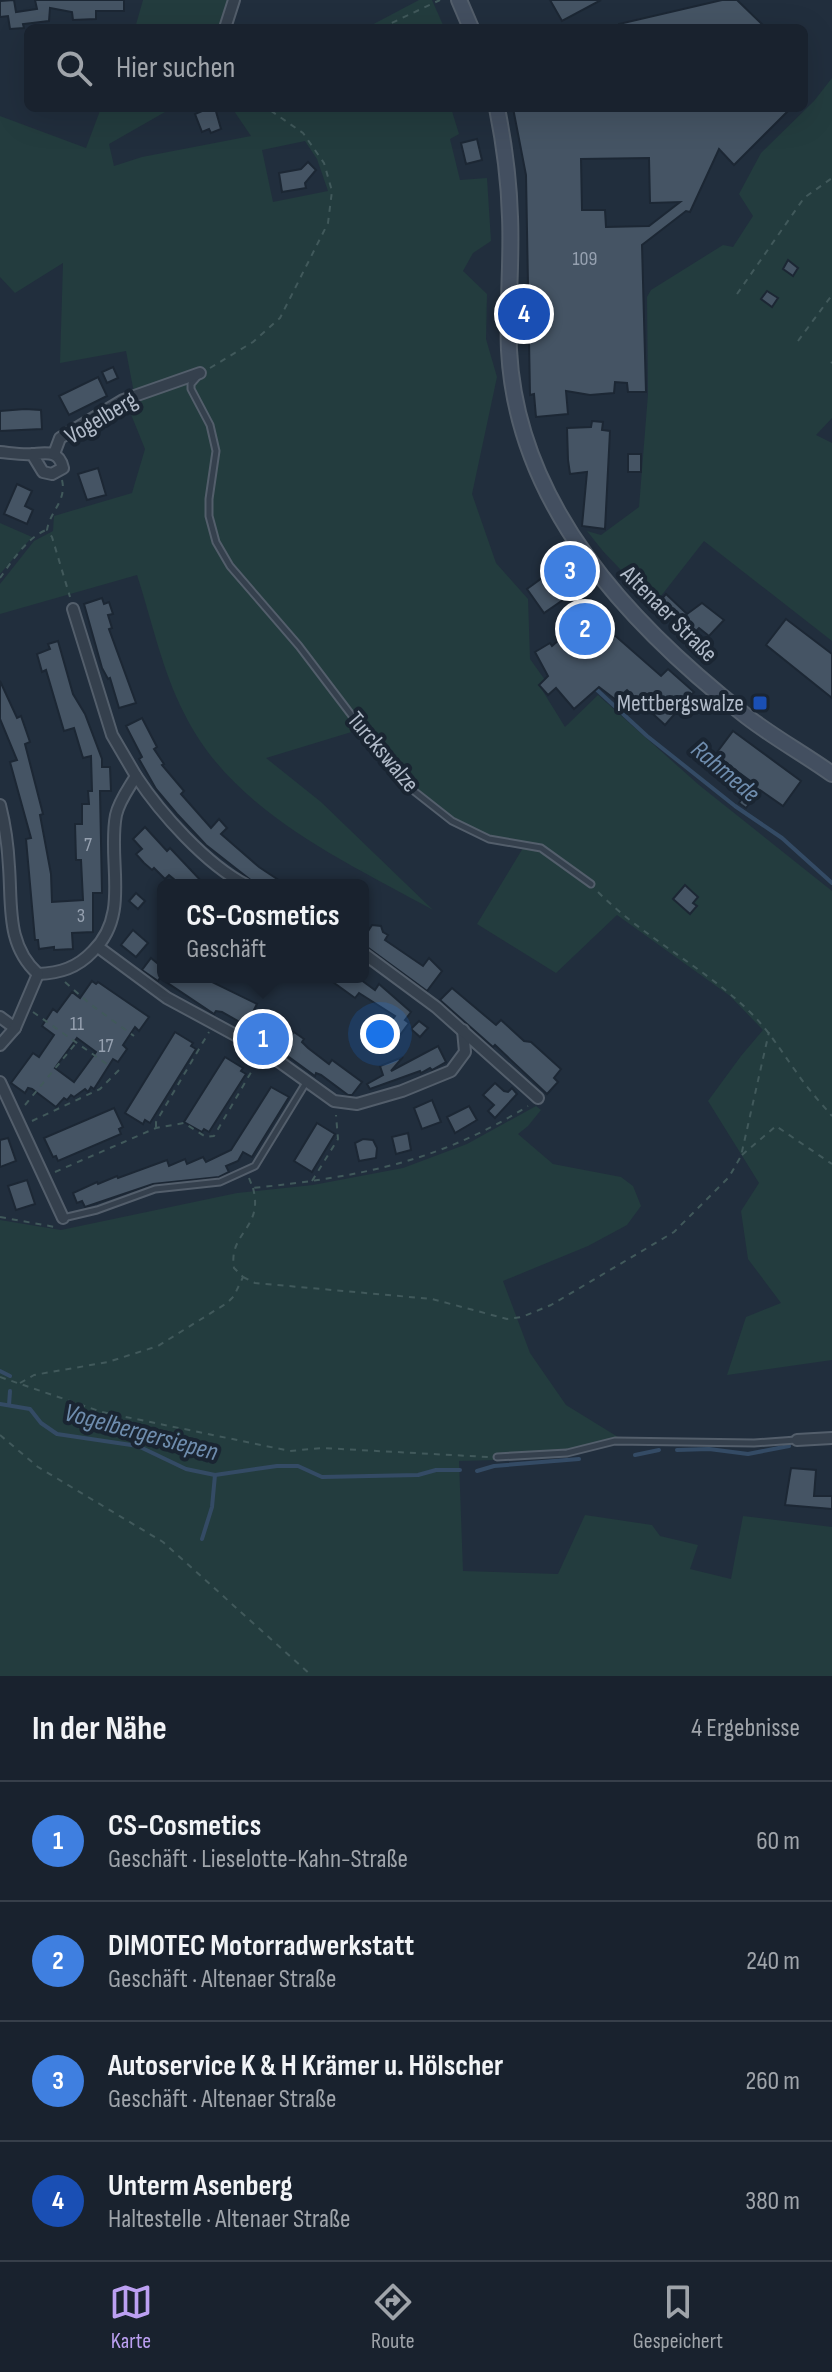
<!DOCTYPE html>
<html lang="de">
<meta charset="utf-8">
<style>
body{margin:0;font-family:"Sofia Sans Condensed",sans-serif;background:#222a36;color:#f1f3f6}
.you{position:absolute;left:380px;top:1034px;width:28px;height:28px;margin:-20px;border:6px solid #fff;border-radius:50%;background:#1a73e8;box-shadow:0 0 0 12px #1a73e833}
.badge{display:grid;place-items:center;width:52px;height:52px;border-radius:50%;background:#bca0f2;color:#fff;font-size:26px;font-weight:700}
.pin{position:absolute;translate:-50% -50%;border:4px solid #fff;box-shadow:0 2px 8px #0006}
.popup{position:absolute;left:157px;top:879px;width:212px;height:104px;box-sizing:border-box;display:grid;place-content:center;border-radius:12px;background:#19222e;filter:drop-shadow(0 2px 6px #0005);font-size:26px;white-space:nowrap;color:#9fa4aa}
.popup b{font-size:30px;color:#f1f3f6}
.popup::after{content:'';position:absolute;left:50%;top:100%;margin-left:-16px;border:16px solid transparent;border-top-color:#19222e}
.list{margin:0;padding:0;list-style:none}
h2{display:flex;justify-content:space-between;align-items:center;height:104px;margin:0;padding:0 32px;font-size:34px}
h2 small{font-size:26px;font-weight:400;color:#9fa4aa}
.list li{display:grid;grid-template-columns:52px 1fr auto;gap:24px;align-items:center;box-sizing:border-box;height:120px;padding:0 32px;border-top:2px solid #373f4a}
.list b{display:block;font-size:30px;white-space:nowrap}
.list p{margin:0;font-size:26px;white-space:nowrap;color:#9fa4aa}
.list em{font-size:26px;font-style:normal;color:#9fa4aa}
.icon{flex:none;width:44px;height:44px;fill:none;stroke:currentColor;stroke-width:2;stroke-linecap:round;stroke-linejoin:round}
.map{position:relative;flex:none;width:832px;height:1676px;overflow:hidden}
.search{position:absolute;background:#19222e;box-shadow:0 8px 32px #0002;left:24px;right:24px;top:24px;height:88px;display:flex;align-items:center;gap:20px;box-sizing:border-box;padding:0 28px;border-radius:12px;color:#9fa4aa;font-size:30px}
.sheet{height:584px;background:#19222e}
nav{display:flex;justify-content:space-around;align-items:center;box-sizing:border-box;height:112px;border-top:2px solid #373f4a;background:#19222e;font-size:22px;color:#9fa4aa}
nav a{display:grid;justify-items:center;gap:4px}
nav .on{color:#bca0f2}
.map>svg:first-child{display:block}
.green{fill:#233c3e;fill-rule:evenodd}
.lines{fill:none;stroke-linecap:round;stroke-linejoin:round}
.stream{stroke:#344b65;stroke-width:4}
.building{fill:#455464;stroke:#1c2734;stroke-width:2;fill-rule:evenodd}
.lane-casing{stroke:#535e6b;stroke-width:9}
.street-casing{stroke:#535e6b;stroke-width:14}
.secondary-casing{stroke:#535e6b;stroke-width:18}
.path{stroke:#41595b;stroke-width:2;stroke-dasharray:6 6;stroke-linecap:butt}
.lane{stroke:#35404d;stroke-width:5}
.street{stroke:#35404d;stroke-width:10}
.secondary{stroke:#434f60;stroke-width:14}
.transit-dot{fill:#1a4fb4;stroke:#1a2532;stroke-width:3}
.labels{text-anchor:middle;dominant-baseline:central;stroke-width:8;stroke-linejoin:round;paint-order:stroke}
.number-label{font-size:20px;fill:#96a1b0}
.street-label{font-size:24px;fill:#b1bbc9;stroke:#1a2532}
.poi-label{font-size:24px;fill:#b1bbc9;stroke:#1a2532;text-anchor:end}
.water-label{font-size:26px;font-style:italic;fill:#6f8dae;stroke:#1a2532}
</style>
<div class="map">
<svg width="832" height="1676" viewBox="0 0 832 1676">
<rect width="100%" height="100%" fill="#212e3d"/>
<g class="green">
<path d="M143 0H232L222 28H135Z"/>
<path d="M419 0H432L443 25 435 28H366Z"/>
<path d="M832 78V418L816 435 832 443V641L704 541 654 605 602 550 587 531 601 535 639 507 648 394 647 297 651 290 723 245 733 247 753 216 739 194 761 153 814 101Z"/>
<path d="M101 108H172L109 144 114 166 142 157 251 136 232 108H451L459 134 450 139 460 180 487 178 491 241 473 253 463 271 487 294 486 339 497 377 472 494 496 563 528 599 530 659 545 680 539 685 565 727 598 695 699 785 832 891V1360L727 1375 746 1317 781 1303 748 1259 741 1211 759 1183 708 1101 741 1056 763 1030 730 996 617 915 556 973 477 924 523 848C511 846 499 844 487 841 430 822 394 774 358 730L266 758 321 802 433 910C341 859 232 811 184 713 162 670 152 621 137 575L0 614V584L34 541 53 531 54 516 132 493 145 449 126 402 135 398 126 351 60 363 63 263 15 293 0 277V116L86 148ZM305 141 317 159 328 191 273 202 262 150Z"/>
<path d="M0 523 32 537 0 574Z"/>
<path d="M536 1106 541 1110 528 1126 518 1134 553 1164 621 1177 633 1186 641 1206 627 1225 588 1246 503 1281 530 1353 566 1405 618 1437 567 1450 498 1453 497 1460 459 1461 463 1571 558 1574 585 1515 652 1525 660 1536 698 1545 690 1569 731 1579 743 1516 832 1527V1676H0V1220L61 1230 237 1193 313 1185 403 1168 467 1144Z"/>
</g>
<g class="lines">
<g class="stream">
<path d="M596 689 647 736 735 806 782 838 832 883"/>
<path d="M0 1371 10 1376"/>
<path d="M0 1404 30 1409 41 1423 57 1434 138 1446 186 1469 215 1475 277 1466H298L322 1477 418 1475 436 1470H460"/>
<path d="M9 1405 10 1391"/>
<path d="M677 1450 709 1449 748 1454 789 1446"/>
<path d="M635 1455 659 1450"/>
<path d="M477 1471 494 1466 579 1459"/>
<path d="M202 1539 212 1507 215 1475"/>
</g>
</g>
<g class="building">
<path d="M14 0 16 12 37 9 35 0H124V11H96V19L73 20 72 12 50 8 49 21 23 24 24 28 10 29 8 16 0 17V1Z"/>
<path d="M550 0H601L562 21Z"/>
<path d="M722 0H737L766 28H619V24Z"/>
<path d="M209 108H215L221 129 211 133 209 129 202 132 195 114Z"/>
<path d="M513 108H791L734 165 719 149 690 212 686 211 642 245 646 392H628L627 383 615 382 614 393 590 395 566 391 568 414 536 417 534 394 530 395 526 175ZM649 158 650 203 680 202 649 226 606 227 605 210H582L581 159Z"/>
<path d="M477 139 482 160 466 164 461 143Z"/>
<path d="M308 162 316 170 305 183 306 188 282 192 279 173 301 169Z"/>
<path d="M788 260 798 268 793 276 783 269Z"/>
<path d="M767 291 778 298 772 307 761 299Z"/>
<path d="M113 367 118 378 107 383 102 372Z"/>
<path d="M98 377 107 396 69 415 59 396Z"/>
<path d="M25 409 41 410 42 429 0 431V411Z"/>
<path d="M592 421 603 422 602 430 610 431 605 529 582 526 587 472 570 474 568 460 567 428 591 427Z"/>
<rect x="628" y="454" width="13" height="18"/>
<path d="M98 468 106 495 87 500 78 474Z"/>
<path d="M17 484 32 491 25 506 33 510 27 524 4 514Z"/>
<path d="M568 559 582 576 571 584 576 591 544 613 527 589Z"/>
<path d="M666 594 687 614 702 603 724 620 709 636 699 628 693 634 659 602Z"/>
<path d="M102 598 104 604 109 602 113 614 108 615 112 628 109 629 136 703 119 708 110 678 108 679 102 668 84 604Z"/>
<path d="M592 611 611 632 661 676 668 669 694 692 665 725 627 690 616 700 599 687 574 709 556 688 548 695 539 685 548 676 535 652 550 643 552 646Z"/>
<path d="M786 619 832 654V698L766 645Z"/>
<path d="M58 641 73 694 85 714 102 759V767H110L111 791H100L102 893H93V932L72 933 73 949 54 950V947L39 949 38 940H35L26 839 31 838 10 762 17 760 0 719V681L17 718 21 716 30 742 25 744 43 814 40 815 51 874 52 902 83 900 81 860H76L75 824H82V804H89L88 791H92L91 756 83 758 74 728 64 731 46 670 42 672 37 654 50 649 48 644Z"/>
<path d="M142 718 157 747 154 749 164 764 162 765 184 791 181 794 211 828 219 819 227 828 221 834 259 867 286 885H257L206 845 177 814 156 789 139 759 142 757 126 726Z"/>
<path d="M733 731 801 781 783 806 760 790 746 808 739 803 753 783 715 755Z"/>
<path d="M145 827 167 851 170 848 205 885H181L169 875 165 879 154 868 152 870 144 863 136 854 142 849 133 839Z"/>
<path d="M685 885 698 897 693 903 697 906 690 914 673 899Z"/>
<path d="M136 893 145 901 138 909 129 901Z"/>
<path d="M372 925 381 926 383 932 388 935 385 940 423 966 429 958 442 971 427 991 363 944V939Z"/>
<path d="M133 930 148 943 136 957 121 945Z"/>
<path d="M151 958 163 968 161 977H202L257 1004 253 1012 291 1036 294 1032 304 1039 302 1042 308 1048 329 1064 332 1060 362 1082 352 1095H348L321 1075 316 1073 315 1076 245 1025 222 1012 216 1011 214 1014 160 978 158 981 142 970Z"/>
<path d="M326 977H357L375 990 379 984 411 1012 405 1020 409 1023 397 1039 385 1030 395 1016 359 993 355 998Z"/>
<path d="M92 981 96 984 98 982 149 1017 139 1031 135 1027 123 1045 127 1049 118 1062 113 1059 94 1089 91 1087 88 1092 85 1089 74 1097 71 1095 67 1100 64 1098 56 1107 32 1089 28 1088 25 1093 11 1083 33 1053 39 1057 54 1035 42 1026 53 1009 57 1012 72 992 80 998ZM77 1038 96 1052 74 1082 55 1068Z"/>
<path d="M452 988 496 1025 501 1020 524 1041 531 1042 561 1069 554 1078 558 1082 547 1094 495 1045 493 1047 440 1000Z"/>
<path d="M419 1021 428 1028 420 1037 411 1029Z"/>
<path d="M175 1032 193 1043 191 1046 196 1049 150 1123 145 1120 143 1124 125 1113Z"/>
<path d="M438 1046 446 1062 432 1070 430 1068 421 1073 420 1071 370 1089 367 1084 383 1075 380 1066 403 1057 391 1071Z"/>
<path d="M225 1057 243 1068 241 1071 246 1074 209 1132 204 1129 202 1132 184 1122Z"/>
<path d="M495 1083 504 1091 508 1092 512 1088 517 1094 495 1118 488 1111 494 1105 483 1095Z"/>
<path d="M271 1087 289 1097 252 1157 243 1152 238 1161 226 1166 229 1172 219 1177 153 1184 85 1207 82 1201 77 1203 73 1193 97 1182 98 1184 117 1176 118 1178 167 1160 169 1166 185 1159 187 1164 203 1157 206 1162 231 1150Z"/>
<path d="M432 1100 441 1122 422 1129 414 1108Z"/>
<path d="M469 1106 477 1120 455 1133 447 1117Z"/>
<path d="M114 1108 123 1127 119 1129 121 1134 58 1161 56 1156 53 1157 44 1138Z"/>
<path d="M317 1123 335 1134 312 1172 294 1161Z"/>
<path d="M408 1133 411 1150 396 1154 392 1137Z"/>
<path d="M8 1138 16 1161 0 1167V1140Z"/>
<path d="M363 1139 373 1140 377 1148 376 1158 359 1161 355 1143Z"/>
<path d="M27 1180 35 1204 16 1210 8 1186Z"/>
<path d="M791 1468 816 1470 814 1496H832V1509L785 1505Z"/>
</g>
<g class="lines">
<g class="lane-casing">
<g id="lane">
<path d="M198 376 191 384V389L210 425 216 451 209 499V516L216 542 230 566 299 646 387 762 405 784 452 821 489 839 541 848 591 884"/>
<path d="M63 1218 97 1210 155 1189 220 1182 255 1166 307 1081"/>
<path d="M497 1457 567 1453 615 1441 754 1443 796 1440"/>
</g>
</g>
<g class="street-casing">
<g id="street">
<path d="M225 28 234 0"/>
<path d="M0 452C11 453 22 455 33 454 47 453 59 450 63 468L52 474 43 472 32 454"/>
<path d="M54 454 60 438 123 400 200 373"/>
<path d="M136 776C161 814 206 864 246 885"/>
<path d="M0 805C5 825 8 846 9 867 12 906 6 945 38 974"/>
<path d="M98 947 167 998 263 1050 334 1101 357 1104 402 1091 451 1071 465 1052 463 1030"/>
<path d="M363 953 436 1007 538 1098"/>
<path d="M38 974C60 973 77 968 93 951 131 914 107 861 116 815 119 801 129 788 136 776L112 735 73 609"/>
<path d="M0 1017 15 1028"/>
<path d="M0 1045 15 1028 38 974"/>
<path d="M0 1082 63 1218"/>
<path d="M797 1440 832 1438"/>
</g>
</g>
<g class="secondary-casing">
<g id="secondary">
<path d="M459 0 471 28"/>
<path d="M497 108C504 143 509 180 510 217 512 261 507 306 509 350 517 506 630 625 746 716 773 737 804 754 832 774"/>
</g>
</g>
<g class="path">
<path d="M381 28 440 0"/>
<path d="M737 294 804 198 832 178"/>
<path d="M798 341 832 295"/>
<path d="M831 363 832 362"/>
<path d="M210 368 253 342 280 318 328 223 332 191 324 163 303 133 267 108"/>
<path d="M62 480C67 501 50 511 47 530L52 537 70 597"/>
<path d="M0 578C11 562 27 538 46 530"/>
<path d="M598 892C643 937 702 966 748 1010 768 1029 781 1051 797 1073 807 1088 820 1102 832 1116"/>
<path d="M65 982 90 1004 134 1036"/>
<path d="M33 1012 111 1067"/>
<path d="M25 1105 76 1043"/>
<path d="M32 1121 100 1089 120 1069"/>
<path d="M156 1127V1122L209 1032"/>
<path d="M742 1155 776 1126 832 1164"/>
<path d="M55 1172 156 1128 184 1123 206 1137 214 1136 257 1062"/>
<path d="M249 1178 253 1188C357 1177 437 1163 528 1106"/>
<path d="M312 1181 338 1139 336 1115"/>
<path d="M0 1217 55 1227"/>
<path d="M243 1277 255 1283 432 1299 507 1319 522 1317 551 1305 674 1232 729 1177 741 1156 769 1032"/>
<path d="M0 1377 102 1412 290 1451 322 1448 488 1457"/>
<path d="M20 1383 34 1375 108 1362 158 1346 227 1303 234 1296 243 1277 234 1268C228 1232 264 1229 253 1188"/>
<path d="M0 1435 38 1467 163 1542 312 1676"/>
</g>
<use href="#lane" class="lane"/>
<use href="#street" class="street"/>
<use href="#secondary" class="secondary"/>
</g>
<rect class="transit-dot" x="752" y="695" width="16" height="16" rx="4"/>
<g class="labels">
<g class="number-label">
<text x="585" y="259">109</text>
<text x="88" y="845">7</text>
<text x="81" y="916">3</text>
<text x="77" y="1024">11</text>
<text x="106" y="1046">17</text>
</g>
<g class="street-label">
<text transform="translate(101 418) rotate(-31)">Vogelberg</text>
<text transform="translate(669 614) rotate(45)">Altenaer Straße</text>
<text transform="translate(383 752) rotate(50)">Turckswalze</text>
</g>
<g class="poi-label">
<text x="744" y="703">Mettbergswalze</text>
</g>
<g class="water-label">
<text transform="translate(725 772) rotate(40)">Rahmede</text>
<text transform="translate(141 1433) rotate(15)">Vogelbergersiepen</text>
</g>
</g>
</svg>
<div class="you"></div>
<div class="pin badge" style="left:263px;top:1039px;background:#3f7fe0">1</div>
<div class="popup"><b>CS-Cosmetics</b>Geschäft</div>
<div class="pin badge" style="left:585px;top:629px;background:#3f7fe0">2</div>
<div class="pin badge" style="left:570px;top:571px;background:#3f7fe0">3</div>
<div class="pin badge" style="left:524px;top:314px;background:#1a4fb4">4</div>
<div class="search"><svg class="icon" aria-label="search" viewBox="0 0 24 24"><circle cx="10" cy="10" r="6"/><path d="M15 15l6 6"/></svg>Hier suchen</div>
</div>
<section class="sheet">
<h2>In der Nähe<small>4 Ergebnisse</small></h2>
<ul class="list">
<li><span class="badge" style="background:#3f7fe0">1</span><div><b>CS-Cosmetics</b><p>Geschäft · Lieselotte-Kahn-Straße</p></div><em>60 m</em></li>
<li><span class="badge" style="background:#3f7fe0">2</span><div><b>DIMOTEC Motorradwerkstatt</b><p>Geschäft · Altenaer Straße</p></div><em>240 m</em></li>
<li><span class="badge" style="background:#3f7fe0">3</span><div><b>Autoservice K &amp; H Krämer u. Hölscher</b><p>Geschäft · Altenaer Straße</p></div><em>260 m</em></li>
<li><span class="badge" style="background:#1a4fb4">4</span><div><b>Unterm Asenberg</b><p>Haltestelle · Altenaer Straße</p></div><em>380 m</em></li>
</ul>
</section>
<nav>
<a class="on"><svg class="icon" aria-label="map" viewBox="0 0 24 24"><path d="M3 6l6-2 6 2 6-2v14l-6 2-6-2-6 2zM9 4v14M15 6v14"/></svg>Karte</a>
<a><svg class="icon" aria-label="directions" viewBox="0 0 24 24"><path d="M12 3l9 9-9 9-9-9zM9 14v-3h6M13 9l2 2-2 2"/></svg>Route</a>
<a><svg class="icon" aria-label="saved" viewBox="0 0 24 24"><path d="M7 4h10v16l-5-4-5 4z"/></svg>Gespeichert</a>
</nav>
